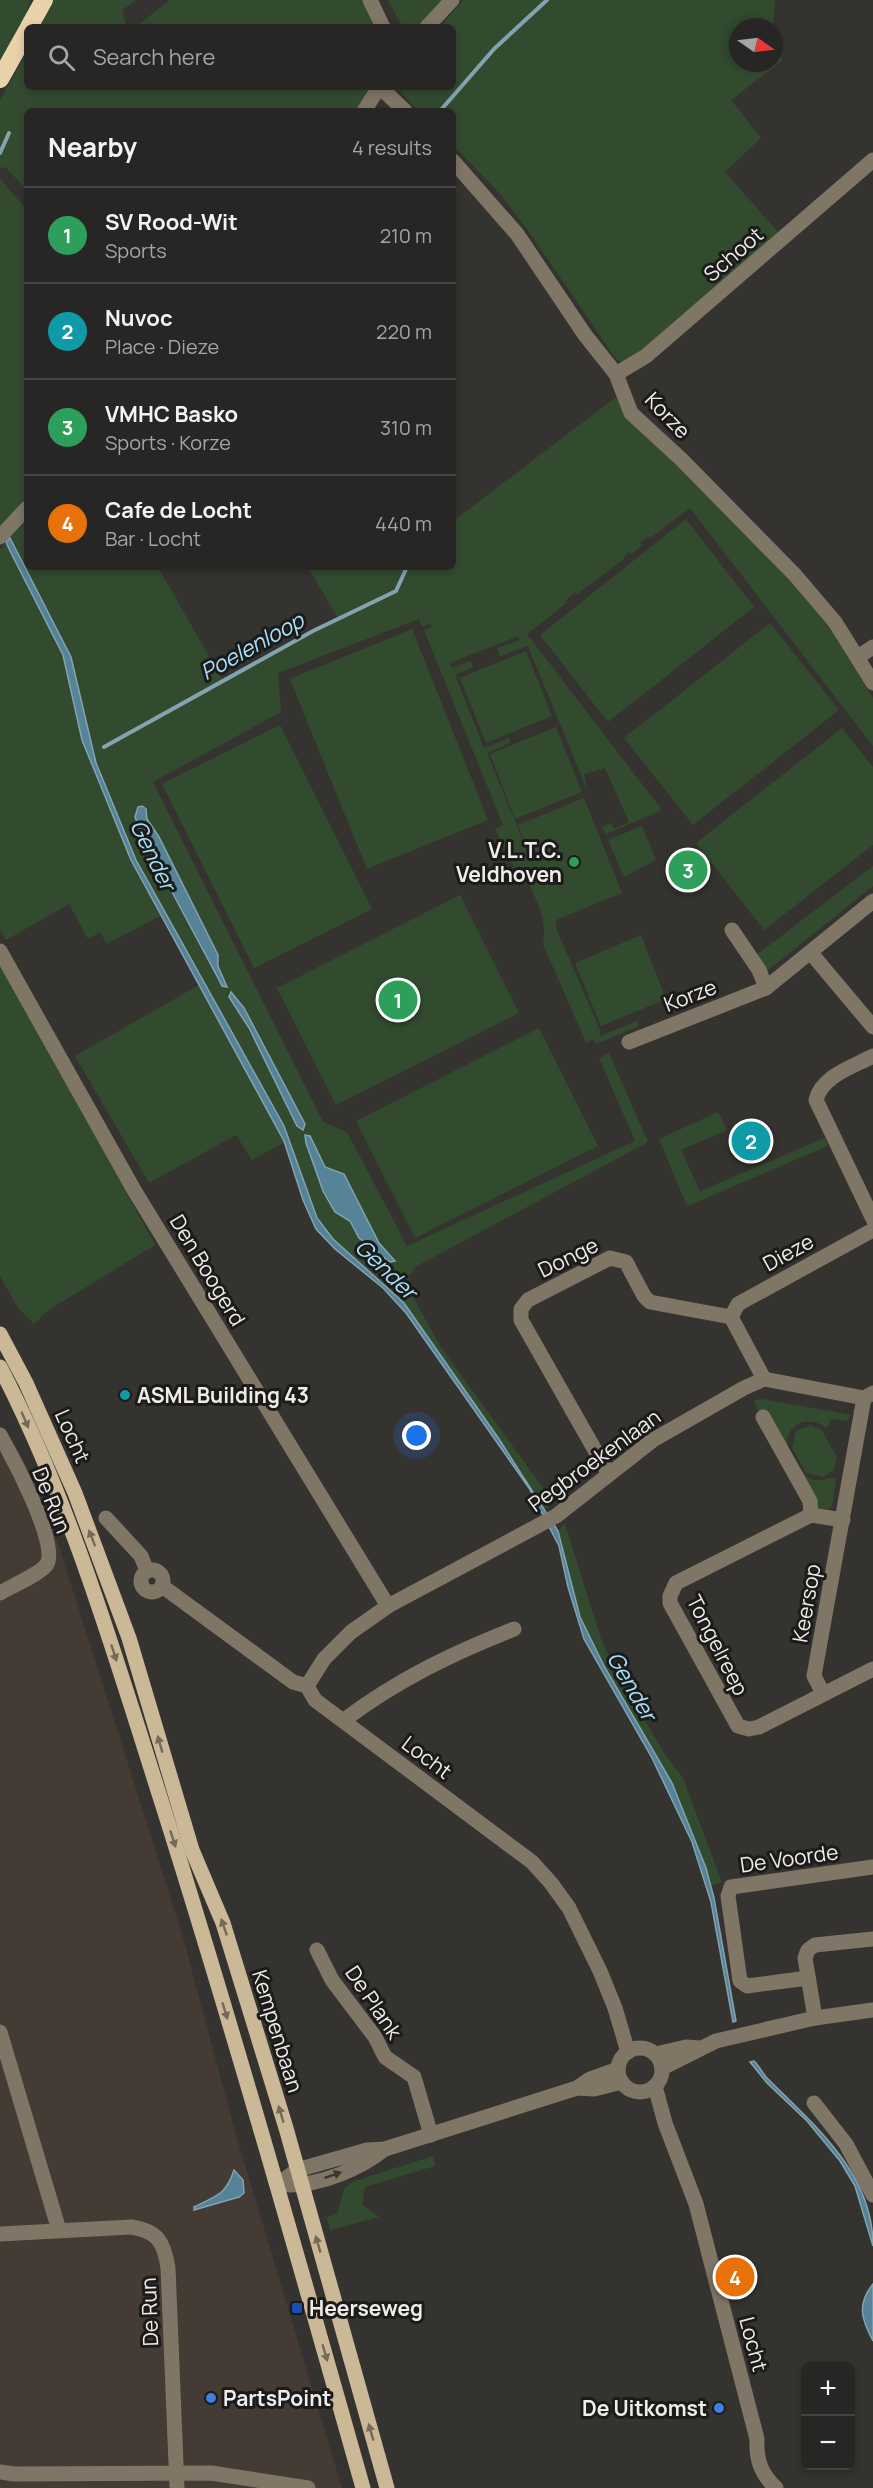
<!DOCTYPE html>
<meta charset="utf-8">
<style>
body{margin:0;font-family:Manrope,sans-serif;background:#343231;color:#f1f3f6}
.controls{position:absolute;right:18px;bottom:18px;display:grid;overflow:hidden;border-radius:9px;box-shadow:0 3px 9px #0003}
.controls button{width:54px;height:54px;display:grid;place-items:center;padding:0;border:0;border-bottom:2px solid #444341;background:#282624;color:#f1f3f6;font:30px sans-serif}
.compass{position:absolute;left:729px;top:18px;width:54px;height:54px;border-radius:50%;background:#282624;box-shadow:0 3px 9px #0003;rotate:104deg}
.you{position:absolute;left:417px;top:1436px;width:21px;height:21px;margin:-15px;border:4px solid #fff;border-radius:50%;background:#1a73e8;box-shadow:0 0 0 9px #1a73e833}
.badge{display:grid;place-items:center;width:39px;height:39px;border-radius:50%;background:#bca0f2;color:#fff;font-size:20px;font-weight:700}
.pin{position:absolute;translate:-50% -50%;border:3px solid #fff;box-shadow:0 2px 6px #0006}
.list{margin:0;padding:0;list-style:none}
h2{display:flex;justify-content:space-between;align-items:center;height:78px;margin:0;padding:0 24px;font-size:26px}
h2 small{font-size:20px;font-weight:400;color:#a5a5a6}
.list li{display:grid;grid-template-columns:39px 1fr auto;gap:18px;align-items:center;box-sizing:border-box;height:96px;padding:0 24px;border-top:2px solid #444341}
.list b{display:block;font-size:22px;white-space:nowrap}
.list p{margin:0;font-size:20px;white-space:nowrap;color:#a5a5a6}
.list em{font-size:20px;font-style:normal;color:#a5a5a6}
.icon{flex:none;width:33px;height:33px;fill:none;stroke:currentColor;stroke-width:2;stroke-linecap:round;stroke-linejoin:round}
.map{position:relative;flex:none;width:873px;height:2488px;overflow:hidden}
.search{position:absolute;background:#282624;box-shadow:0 3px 9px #0003;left:24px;top:24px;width:432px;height:66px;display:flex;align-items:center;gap:15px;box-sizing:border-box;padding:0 21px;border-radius:9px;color:#a5a5a6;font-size:22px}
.panel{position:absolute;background:#282624;box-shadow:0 3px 9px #0003;left:24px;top:108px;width:432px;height:462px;border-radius:9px}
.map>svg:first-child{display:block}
.built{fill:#433b34}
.green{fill:#324b2f;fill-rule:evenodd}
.water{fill:#568398;stroke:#84a3b1;stroke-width:1.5}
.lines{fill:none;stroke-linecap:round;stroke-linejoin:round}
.stream{stroke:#84a3b1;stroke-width:4}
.minor{stroke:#7f7666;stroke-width:15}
.major{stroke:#cbb897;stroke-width:15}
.highway{stroke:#e9d2aa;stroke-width:18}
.oneway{fill:#746a58}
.oneway2{fill:#3a3630}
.leisure-dot{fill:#2e9e5b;stroke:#1c1b19;stroke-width:2}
.culture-dot{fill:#0f9aa8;stroke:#1c1b19;stroke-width:2}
.transit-dot{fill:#1a4fb4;stroke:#1c1b19;stroke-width:2}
.shop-dot{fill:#3f7fe0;stroke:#1c1b19;stroke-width:2}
.labels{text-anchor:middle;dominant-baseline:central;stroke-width:6;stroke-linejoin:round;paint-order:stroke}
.street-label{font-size:21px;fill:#efedeb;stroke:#1c1b19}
.poi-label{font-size:21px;font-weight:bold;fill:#efedeb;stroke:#1c1b19;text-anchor:start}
.water-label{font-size:22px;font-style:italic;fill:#a6e1fc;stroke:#1c1b19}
</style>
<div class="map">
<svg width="873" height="2488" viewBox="0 0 873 2488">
<rect width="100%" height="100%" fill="#353330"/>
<path class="built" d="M0 1425 52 1525 182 1934 236 2135 342 2488H0Z"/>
<g class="green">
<path d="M0 0H31L19 32 0 67Z"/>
<path d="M51 0H136L122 10 127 27H40Z"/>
<path d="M170 0H366L381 27H135Z"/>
<path d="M388 0H444L419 27H402Z"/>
<path d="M463 0H775L773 27H738V63H774V33L782 61 731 100 761 138 725 172 779 233 629 361 623 363 616 359 527 229 501 195 453 145V111H418L396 87H453V27H440Z"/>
<path d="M27 52V87H370L355 111H27V190L5 167 0 168V100Z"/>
<path d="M0 179 27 210V501L0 528Z"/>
<path d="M615 398H620L795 583 821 613 873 698V746L690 508 650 538 648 536 640 543 642 546 631 554 628 552 623 560 577 594 575 592 566 600 568 602 527 634 662 810 606 834 602 827 611 823 614 829 629 822 605 768 584 774 588 792 528 646 500 656 497 648 520 640 518 636 450 663 452 668 471 661 473 667 455 675 484 748 509 738 510 743 487 753 534 867 518 825 584 798 622 893 556 920V928L600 1030V1036L637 1021 639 1026 596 1044 594 1039 587 1042V1045L543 944C548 924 537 900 527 881L519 885 521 881 495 829 503 825 424 630 431 627 430 624 422 627 419 619 278 673 281 712 153 782 323 1122 347 1132 407 1246 635 1141 599 1058 609 1053 648 1142 417 1266 408 1277 413 1297 440 1346 554 1503 544 1510 520 1470 404 1303 333 1239 317 1218 284 1126 136 860 96 763 71 657 10 538 27 520V567H158L223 681 339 620 308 567H453V521ZM139 806 146 809 147 819 159 837 218 954 224 987 157 868 137 826ZM235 994 305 1124 299 1128 239 1012ZM305 1135 325 1167 340 1171 379 1244 395 1261 390 1262 359 1238 350 1221 335 1212 323 1191 306 1143Z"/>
<path d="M686 519 754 607 608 722 540 635Z"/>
<path d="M6 542 63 655 89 760 131 860 160 916 107 944 100 932 88 939 69 904 6 940 0 930V550Z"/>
<path d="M770 623 839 710 693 825 624 738Z"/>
<path d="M412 629 488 820 367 869 290 679Z"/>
<path d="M526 651 552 716 486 743 460 678Z"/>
<path d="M280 725 372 909 254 968 162 784Z"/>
<path d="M556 727 582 792 515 819 490 754Z"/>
<path d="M842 728 873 767V845L764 930 696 843Z"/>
<path d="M642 826 656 860 624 877 608 840Z"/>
<path d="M873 866V886L766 972 755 956Z"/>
<path d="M460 895 519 1013 336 1105 277 988Z"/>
<path d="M641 935 666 999 601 1026 588 995 594 992 588 994 575 963Z"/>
<path d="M0 961 155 1245 47 1311 34 1324 18 1308 0 1276Z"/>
<path d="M199 985 285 1142 252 1160 236 1135 149 1183 75 1056Z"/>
<path d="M539 1028 598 1146 415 1238 356 1121Z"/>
<path d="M718 1112 727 1130 681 1150 700 1191 825 1138 828 1146 687 1206 659 1139Z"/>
<path d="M762 1399 851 1415 847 1421 832 1419 826 1428C812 1416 789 1421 787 1441 787 1448 791 1453 794 1458 804 1477 811 1486 833 1477L836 1479 832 1506 827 1510 818 1508 767 1415 762 1417 753 1401Z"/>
<path d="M811 1425 822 1431 837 1457 834 1470 823 1477 806 1473 792 1448 796 1431Z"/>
<path d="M565 1524 601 1639 619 1677 664 1753 683 1778 722 1883 711 1885 672 1783 604 1666 580 1617 558 1531Z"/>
<path d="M433 2156 435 2166 365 2187 362 2205 379 2217 330 2230 327 2217 337 2214 344 2189 352 2182Z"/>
</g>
<g class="water">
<path d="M10 538 71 657 96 763 136 860 284 1126 317 1218 333 1239 404 1303 499 1439 558 1531 580 1617 604 1666 672 1783 706 1868 714 1898 736 2021 733 2022 711 1902 692 1842 652 1758 584 1639 568 1587 559 1546 529 1488 406 1313 383 1288 335 1249 316 1229 303 1200 284 1141 131 860 82 740 63 655 10 551 6 542Z"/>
<path d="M142 806 146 809 147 819 159 837 218 955V966L227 987 222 986 218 978 142 836 135 817 138 807Z"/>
<path d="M231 992 244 1008 305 1124 303 1130 297 1126 249 1028 229 997Z"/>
<path d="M305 1135 310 1136 325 1167 344 1174 379 1243 395 1261 390 1262 359 1238 350 1221 335 1212 323 1191 306 1143Z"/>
<path d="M754 2061C759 2065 762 2073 768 2079 815 2126 873 2173 873 2246L855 2186 840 2161 807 2121 767 2083 750 2062Z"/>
<path d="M234 2170 243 2180 244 2193 239 2197 194 2210V2207C216 2196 226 2195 234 2170Z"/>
<path d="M873 2284V2341C862 2320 856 2305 873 2284Z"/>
</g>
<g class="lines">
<g class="stream">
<path d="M440 111 494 49 547 0"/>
<path d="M0 153 9 133"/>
<path d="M104 747 313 631 396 591 407 567"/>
</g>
<g class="minor">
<path d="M370 0 383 27"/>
<path d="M427 27 452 0"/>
<path d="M380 87 405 111"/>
<path d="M364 111 379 87"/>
<path d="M453 161 517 234 585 335 616 374 631 413 681 459 795 575 835 622 873 683"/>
<path d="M616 374 646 356 873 160"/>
<path d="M0 537 27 508"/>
<path d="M858 657 873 647"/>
<path d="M732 930 759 970 766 988"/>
<path d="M0 951 134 1190 388 1606"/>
<path d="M811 953 873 1027"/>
<path d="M629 1042 766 988 873 901"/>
<path d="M873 1056C852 1067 822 1076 816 1100L873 1219"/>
<path d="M731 1317 738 1304 873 1230"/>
<path d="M763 1417 810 1501 811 1515 843 1520"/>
<path d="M0 1435C12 1456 59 1544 47 1564 42 1573 10 1587 0 1593"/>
<path d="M608 1473 521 1320V1309L528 1300 610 1258 626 1262 644 1296 650 1302 731 1317 764 1379"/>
<path d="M811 1515 676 1583 670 1596V1603L738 1726 749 1729 759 1727 873 1669"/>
<path d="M106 1518 141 1556 147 1571"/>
<circle cx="152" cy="1581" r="11"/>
<path d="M162 1586 293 1682 307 1686 315 1700 532 1862 551 1883 569 1908 600 1971 615 2008 628 2052"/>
<path d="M307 1686 324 1659 351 1632 388 1606 556 1516 653 1440 744 1388 764 1379 864 1398 873 1393"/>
<path d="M823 1693 814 1676 864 1398"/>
<path d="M344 1720C399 1679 451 1654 514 1629"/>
<path d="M317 1950 332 1980 375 2037 385 2057 414 2077 431 2135"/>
<path d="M808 1978 747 1986 740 1981 728 1896 731 1887 873 1867"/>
<path d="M815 2018 805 1958 808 1950 815 1945 873 1939"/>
<path d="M0 2032 59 2230"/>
<circle cx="640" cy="2070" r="22"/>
<path d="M656 2054 686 2047 699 2048"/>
<path d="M662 2068 716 2041 815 2018 873 2010"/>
<path d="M655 2086 665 2123 696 2204 757 2439C756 2460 761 2474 776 2488"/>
<path d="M577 2088 594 2089 622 2082"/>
<path d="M814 2103 846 2144 873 2195"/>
<path d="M277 2185 297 2170 367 2150 385 2149 577 2088 590 2079 618 2069"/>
<path d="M289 2185C321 2185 360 2169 385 2149"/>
<path d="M0 2234 131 2227C158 2231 164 2242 168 2268L177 2488"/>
<path d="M0 2472 14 2474 211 2473 308 2488"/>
</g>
<g class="major">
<path d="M0 1334 26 1383 75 1493 129 1638 192 1850 223 1923 286 2128 387 2488"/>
<path d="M0 1367C71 1504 114 1653 161 1800 233 2028 298 2258 363 2488"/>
</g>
<g class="highway">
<path d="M29 27 44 0"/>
<path d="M0 79 27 31"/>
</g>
</g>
<defs><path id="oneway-solid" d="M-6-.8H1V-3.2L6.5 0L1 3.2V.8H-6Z" transform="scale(1.5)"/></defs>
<g class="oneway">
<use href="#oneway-solid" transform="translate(25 1420) rotate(67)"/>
<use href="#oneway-solid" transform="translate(92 1538) rotate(-111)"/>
<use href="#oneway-solid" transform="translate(114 1653) rotate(72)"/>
<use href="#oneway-solid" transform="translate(160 1744) rotate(-106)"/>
<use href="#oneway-solid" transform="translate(173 1839) rotate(72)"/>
<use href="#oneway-solid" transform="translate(224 1927) rotate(-109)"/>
<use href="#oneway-solid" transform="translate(225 2011) rotate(73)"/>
<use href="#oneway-solid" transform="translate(281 2114) rotate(-107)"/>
<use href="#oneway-solid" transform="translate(318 2244) rotate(-106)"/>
<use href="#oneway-solid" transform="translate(325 2353) rotate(74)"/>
<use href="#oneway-solid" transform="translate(371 2432) rotate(-106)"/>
</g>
<use class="oneway2" href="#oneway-solid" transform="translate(333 2175) rotate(-19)"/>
<circle class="leisure-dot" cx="574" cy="862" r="6"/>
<circle class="culture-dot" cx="125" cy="1395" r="6"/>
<rect class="transit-dot" x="291" y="2302" width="12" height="12" rx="3"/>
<g class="shop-dot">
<circle cx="211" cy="2398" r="6"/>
<circle cx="719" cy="2408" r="6"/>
</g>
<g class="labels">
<g class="street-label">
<text transform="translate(733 254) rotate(-41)">Schoot</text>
<text transform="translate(668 415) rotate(46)">Korze</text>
<text transform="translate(690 995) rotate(-21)">Korze</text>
<text transform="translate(788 1252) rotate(-29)">Dieze</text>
<text transform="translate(568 1257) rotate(-26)">Donge</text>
<text transform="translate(208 1270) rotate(59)">Den Boogerd</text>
<text transform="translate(73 1436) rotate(66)">Locht</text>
<text transform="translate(594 1460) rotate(-36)">Pegbroekenlaan</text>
<text transform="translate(52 1500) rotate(68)">De Run</text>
<text transform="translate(806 1603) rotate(-80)">Keersop</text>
<text transform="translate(718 1645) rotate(63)">Tongelreep</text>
<text transform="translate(427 1757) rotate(37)">Locht</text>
<text transform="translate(789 1858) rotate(-8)">De Voorde</text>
<text transform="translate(374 2002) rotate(56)">De Plank</text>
<text transform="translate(278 2031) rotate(73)">Kempenbaan</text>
<text transform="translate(149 2312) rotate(-92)">De Run</text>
<text transform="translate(754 2344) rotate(75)">Locht</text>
</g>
<g class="poi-label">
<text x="562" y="850" text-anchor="end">V.L.T.C.<tspan x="562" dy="24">Veldhoven</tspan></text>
<text x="137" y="1395">ASML Building 43</text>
<text x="309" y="2308">Heerseweg</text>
<text x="223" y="2398">PartsPoint</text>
<text x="707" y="2408" text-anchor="end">De Uitkomst</text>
</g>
<g class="water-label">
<text transform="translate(252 646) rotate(-29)">Poelenloop</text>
<text transform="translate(153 855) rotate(64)">Gender</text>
<text transform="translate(386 1269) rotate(44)">Gender</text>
<text transform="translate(632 1686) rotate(60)">Gender</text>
</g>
</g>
</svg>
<div class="controls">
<button>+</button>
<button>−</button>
</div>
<svg class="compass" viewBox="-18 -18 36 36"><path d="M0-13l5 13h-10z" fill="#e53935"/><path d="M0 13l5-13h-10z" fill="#a5a5a6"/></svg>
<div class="you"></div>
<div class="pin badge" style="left:398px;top:1000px;background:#2e9e5b">1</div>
<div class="pin badge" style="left:751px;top:1141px;background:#0f9aa8">2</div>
<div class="pin badge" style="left:688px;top:870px;background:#2e9e5b">3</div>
<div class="pin badge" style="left:735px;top:2277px;background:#e8710a">4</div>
<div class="search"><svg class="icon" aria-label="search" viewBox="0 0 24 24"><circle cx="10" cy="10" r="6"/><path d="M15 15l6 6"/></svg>Search here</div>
<section class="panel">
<h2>Nearby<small>4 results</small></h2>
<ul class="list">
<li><span class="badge" style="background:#2e9e5b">1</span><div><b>SV Rood-Wit</b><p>Sports</p></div><em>210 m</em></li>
<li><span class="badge" style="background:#0f9aa8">2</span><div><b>Nuvoc</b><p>Place · Dieze</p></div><em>220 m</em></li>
<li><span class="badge" style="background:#2e9e5b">3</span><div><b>VMHC Basko</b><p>Sports · Korze</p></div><em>310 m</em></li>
<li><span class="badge" style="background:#e8710a">4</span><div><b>Cafe de Locht</b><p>Bar · Locht</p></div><em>440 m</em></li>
</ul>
</section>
</div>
